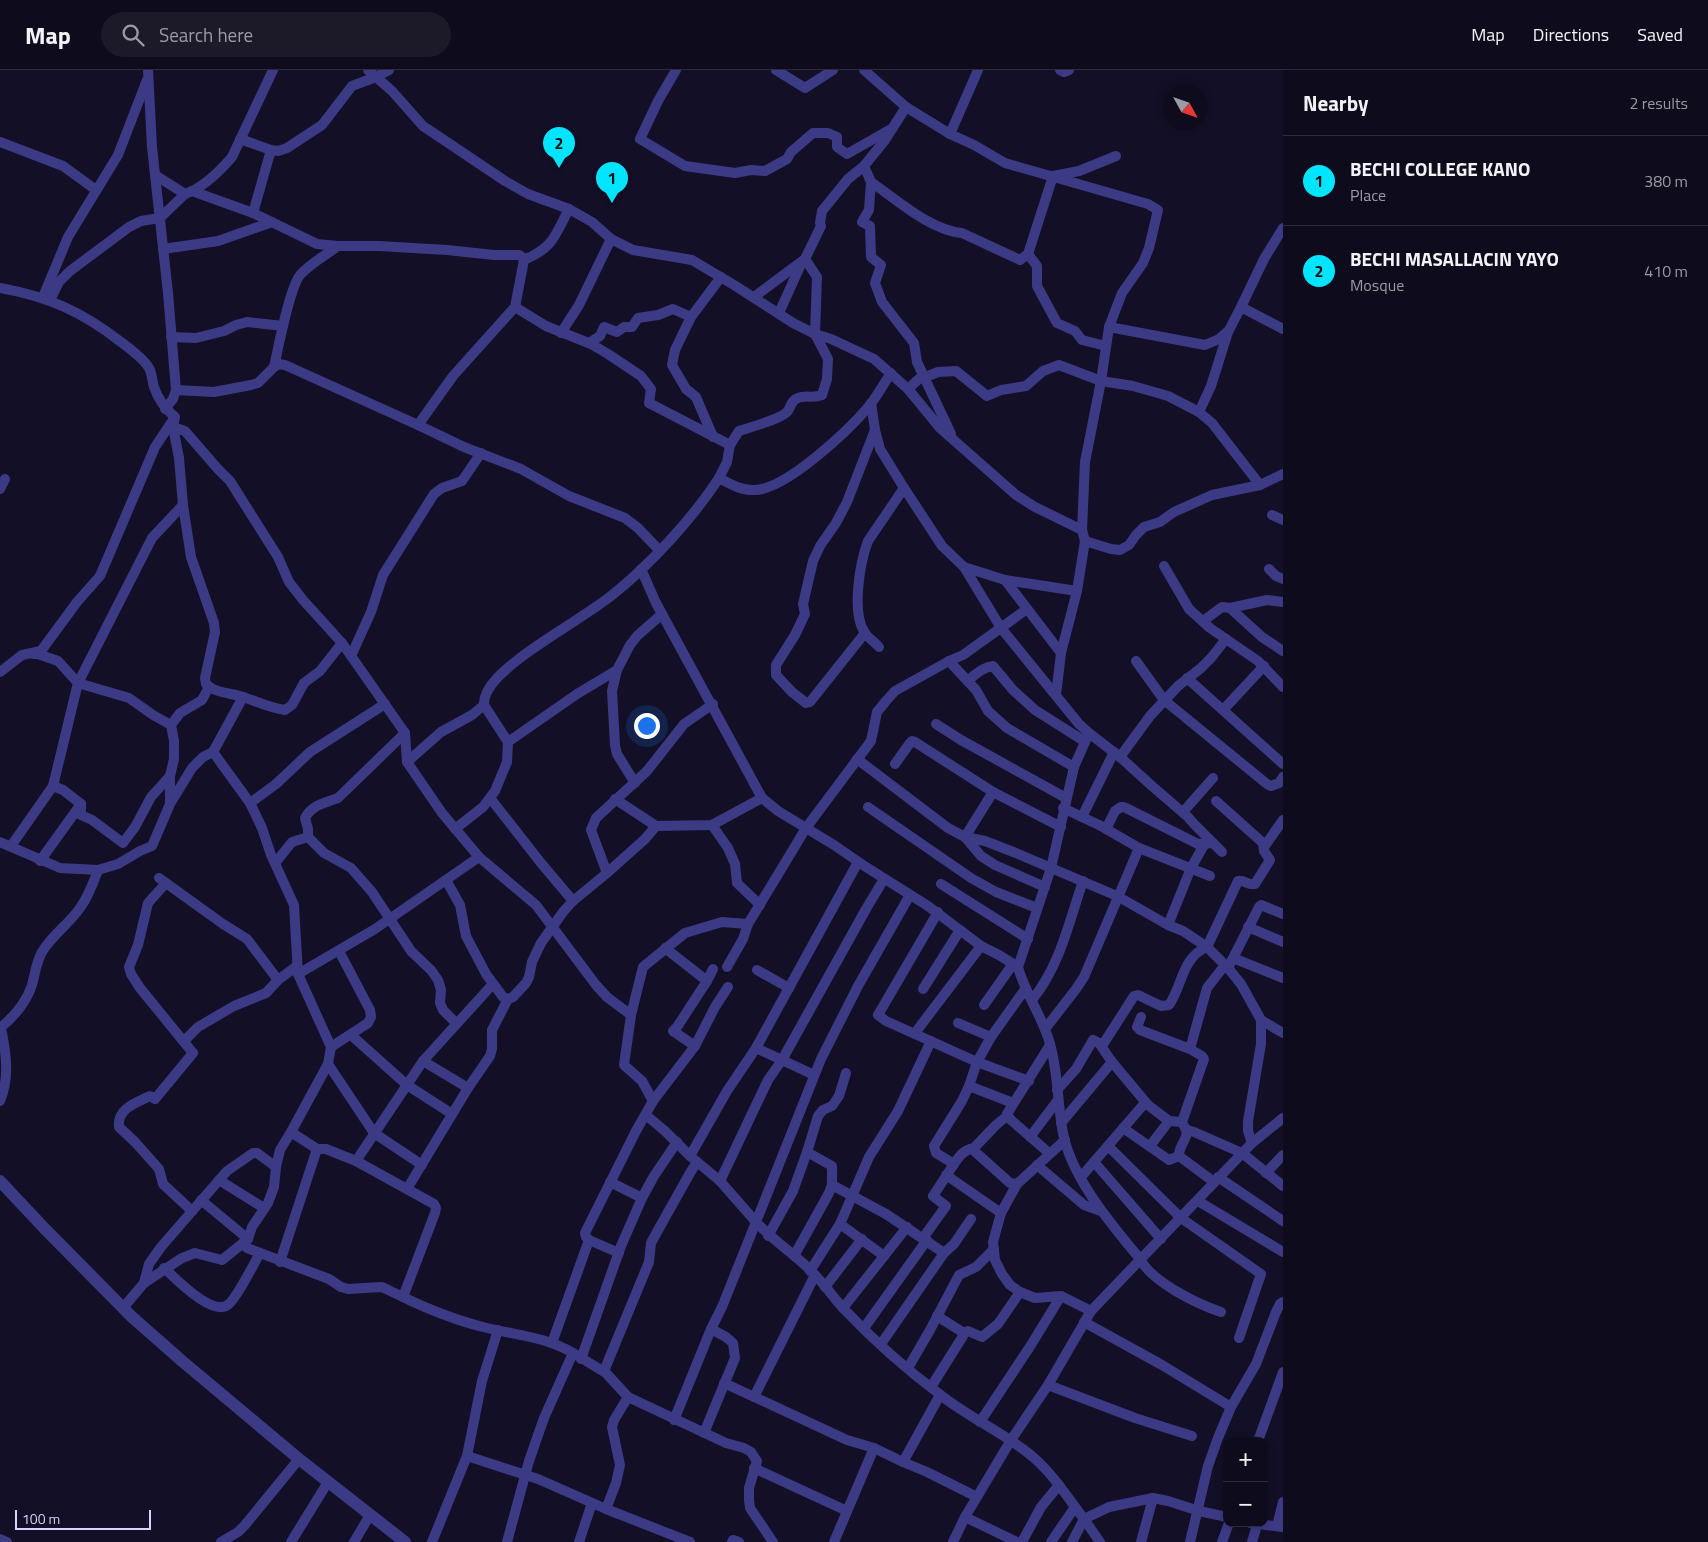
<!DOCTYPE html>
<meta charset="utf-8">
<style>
body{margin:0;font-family:"Titillium Web",sans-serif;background:#1c1929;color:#f1f3f6}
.controls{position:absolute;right:15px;bottom:15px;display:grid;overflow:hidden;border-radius:10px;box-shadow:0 2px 8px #0003}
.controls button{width:45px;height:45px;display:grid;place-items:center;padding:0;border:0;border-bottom:1px solid #2e2b3b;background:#0e0b1c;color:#f1f3f6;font:25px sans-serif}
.compass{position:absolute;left:1163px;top:15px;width:45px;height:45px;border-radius:50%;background:#0e0b1c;box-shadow:0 2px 8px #0003;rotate:130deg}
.scale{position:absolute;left:15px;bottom:12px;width:136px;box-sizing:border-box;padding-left:5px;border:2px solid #d9d4ff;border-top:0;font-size:14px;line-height:18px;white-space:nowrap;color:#d9d4ff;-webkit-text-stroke:4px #130f26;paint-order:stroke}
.you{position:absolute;left:646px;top:655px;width:18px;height:18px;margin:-12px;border:4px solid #fff;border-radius:50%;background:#1a73e8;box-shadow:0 0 0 8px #1a73e833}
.badge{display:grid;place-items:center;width:32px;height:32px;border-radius:50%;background:#00e5ff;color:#111;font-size:16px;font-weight:700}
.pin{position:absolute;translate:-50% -41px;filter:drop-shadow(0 1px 2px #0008)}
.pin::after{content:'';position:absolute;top:26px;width:18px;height:15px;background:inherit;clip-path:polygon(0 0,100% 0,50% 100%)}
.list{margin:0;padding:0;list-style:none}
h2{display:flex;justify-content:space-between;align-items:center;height:65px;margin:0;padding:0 20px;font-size:21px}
h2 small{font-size:16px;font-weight:400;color:#9b9ba3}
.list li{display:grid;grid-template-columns:32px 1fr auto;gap:15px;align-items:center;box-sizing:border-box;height:90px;padding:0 20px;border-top:1px solid #2e2b3b}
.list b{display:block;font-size:19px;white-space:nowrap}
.list p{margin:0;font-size:16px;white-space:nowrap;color:#9b9ba3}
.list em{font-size:16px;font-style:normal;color:#9b9ba3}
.icon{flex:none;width:28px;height:28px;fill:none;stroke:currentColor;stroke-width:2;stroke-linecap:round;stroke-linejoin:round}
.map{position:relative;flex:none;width:1283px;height:1472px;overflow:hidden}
header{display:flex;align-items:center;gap:30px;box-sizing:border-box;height:70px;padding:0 25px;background:#0e0b1c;border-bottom:1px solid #2e2b3b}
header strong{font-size:24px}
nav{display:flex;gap:28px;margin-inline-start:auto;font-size:18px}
.search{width:350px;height:45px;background:#1c1929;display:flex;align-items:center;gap:12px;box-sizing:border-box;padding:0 18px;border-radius:28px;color:#9b9ba3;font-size:19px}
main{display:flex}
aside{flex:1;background:#0e0b1c}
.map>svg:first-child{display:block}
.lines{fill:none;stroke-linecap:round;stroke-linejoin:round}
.minor{stroke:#3d3a85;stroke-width:10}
.tertiary{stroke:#3d3a85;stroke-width:12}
</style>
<header>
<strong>Map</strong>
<div class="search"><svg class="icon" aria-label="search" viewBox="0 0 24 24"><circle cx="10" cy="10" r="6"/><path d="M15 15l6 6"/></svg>Search here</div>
<nav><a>Map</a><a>Directions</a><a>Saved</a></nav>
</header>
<main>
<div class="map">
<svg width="1283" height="1472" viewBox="0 0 1283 1472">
<rect width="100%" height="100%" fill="#130f26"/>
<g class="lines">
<g class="minor">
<path d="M148 0 152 77 168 223 176 320 173 329 165 339"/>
<path d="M368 0 392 21 423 56 505 111 528 124 569 139 592 152 611 169 633 180 692 190 734 215 793 253 815 264 831 269 874 289 908 319 940 358 1016 425 1035 437 1082 460"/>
<path d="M676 0 658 31 640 69 685 96 735 103 751 100 765 101 787 89 791 82 813 63H828L837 67V77L847 84 891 59"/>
<path d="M776 0 805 18 833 0"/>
<path d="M864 0 906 37 950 64 974 75 1005 93 1148 134 1158 140 1149 178 1143 193 1122 223 1109 257 1101 311 1085 392 1082 460 1085 471 1077 521 1061 583 1056 625"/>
<path d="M1060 0 1064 2 1069 0"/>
<path d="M950 64 978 0"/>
<path d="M240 69 271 80 278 81 287 78 322 55 352 16 376 7 389 0"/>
<path d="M0 72 63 96 96 120"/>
<path d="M864 96 871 112 869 140 862 152 870 156 871 187 881 195 875 213 882 232 914 273 917 292 951 364"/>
<path d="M155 105 185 124C203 118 220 101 232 87L273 0"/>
<path d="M871 112C897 130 930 160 962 163L1020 190 1028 184 1037 196V216L1057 253 1075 261 1082 270 1106 276"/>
<path d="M253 143 271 80"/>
<path d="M163 179 218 171 272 152"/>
<path d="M1028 184 1053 106 1079 101 1116 86"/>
<path d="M524 190C554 177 554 167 569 139"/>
<path d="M0 218C49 227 81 241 121 272 130 279 143 288 149 298 152 303 152 311 154 317 158 329 165 339 175 347L173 357 179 388 183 435 191 487 214 553 215 562 205 608 206 614C215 623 231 623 243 627 258 632 270 638 285 640L292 635 304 613 320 601 342 573"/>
<path d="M43 227 68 167 118 85 147 10"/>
<path d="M754 227 805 189"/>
<path d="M50 230 59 212 70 201 129 157 141 151 160 148 185 124"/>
<path d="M515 237 546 256 591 274 608 284 641 306 651 319 649 333 730 375 739 361C750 357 779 350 787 342 791 338 790 332 796 329 805 324 812 329 822 325L827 309 828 289 815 264 817 207 805 189 821 156 820 153 822 141 848 109 864 96 885 70 906 37"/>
<path d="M1241 237 1283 259"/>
<path d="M779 243 802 192"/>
<path d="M1109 257 1205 275 1219 269 1227 262"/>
<path d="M561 263 579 235 611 169"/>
<path d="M171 267 196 268 224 261 236 255 247 252 283 256"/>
<path d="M589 273 600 266 604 257 617 262 624 257H632L638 248 658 245 673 239 691 247"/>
<path d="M274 297C278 279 290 215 301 204 311 193 326 185 338 176"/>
<path d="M908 319 921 307 928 306 938 302 956 301 987 326 1001 320 1026 316 1043 301 1059 295 1101 311 1133 316 1168 326 1199 342 1212 353 1260 415"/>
<path d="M176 320 214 322 251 315 258 313 274 297 279 294 285 295 418 355 453 306 515 237 524 190 522 187 519 185H494L447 180 379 176H338L317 174 253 143 192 121"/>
<path d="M871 333 875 360 880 379 904 418 942 476 964 497 1001 558 1079 654 1089 663 1120 687 1152 716 1188 747 1194 754 1222 782"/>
<path d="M1199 342 1211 316 1228 262 1241 237 1264 189 1283 158"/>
<path d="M418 355 464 377 521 399 569 426 625 448 638 458 660 481"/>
<path d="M173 357 185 361 217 398 230 411 278 487 289 512 303 530 342 573 405 663 407 692 442 743 479 787 536 835 596 915 607 927 631 945"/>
<path d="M713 367 696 327 686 319 672 295 675 280 691 247 721 207"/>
<path d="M719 408 727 392 730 375"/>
<path d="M0 419 5 409"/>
<path d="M1272 445 1283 450"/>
<path d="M1085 471 1111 479 1120 480 1129 475 1136 465 1144 457 1160 452 1174 442 1212 425 1260 415 1283 404"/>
<path d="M1164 496 1189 539 1210 558 1258 591 1283 617"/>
<path d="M964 497 1005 510 1077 521"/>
<path d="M641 499 656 533 762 728 778 741 834 775 866 797 928 836 981 876 999 885 1018 897"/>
<path d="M1269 499 1276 506 1283 509"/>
<path d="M1005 510 1061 583"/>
<path d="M1230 538 1262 567 1283 581"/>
<path d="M1203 551 1222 537 1230 538 1267 530 1283 532"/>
<path d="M865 563 810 632 806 633 792 622 776 605V595L795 565 805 544 803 534 813 491 820 476 836 453 847 432 875 360"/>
<path d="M879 577C875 572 868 568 865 563 851 543 860 492 868 471L904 418"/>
<path d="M33 584H38L58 591 78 613 129 628 153 645 171 655"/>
<path d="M351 586 371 542 383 505 434 424 442 418 462 411 481 383"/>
<path d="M949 591 976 620 988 641 1007 658 1074 697"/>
<path d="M1136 591 1164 630 1267 714 1271 716 1279 713 1283 707"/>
<path d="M0 602 22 585 41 581 77 532 100 506 155 377 173 350"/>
<path d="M1187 608 1283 694"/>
<path d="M968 611C975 604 983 597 993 596L1013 620 1035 640 1084 671"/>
<path d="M1223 640 1264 596"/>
<path d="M936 654 961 670 1066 728"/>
<path d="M405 663 338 728C324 733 312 735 305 748L308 759V767L324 783 351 798 372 822 411 881 431 900 438 910 441 920 440 933 443 940 456 953"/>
<path d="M1089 663 1074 697 1051 798 1018 897C1025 924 1043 947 1050 974 1059 1005 1057 1037 1064 1068 1075 1112 1112 1155 1140 1189 1152 1212 1197 1234 1221 1242"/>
<path d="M508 672 577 624 617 600"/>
<path d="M213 682 250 733 262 758 271 785 294 835 298 904 331 977 328 994 291 1062"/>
<path d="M1120 687 1150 646 1178 616 1201 598 1211 588 1226 569"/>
<path d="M857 689 948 758 965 767 985 771 1016 783 1117 826 1168 855 1183 861 1207 877 1228 898 1241 914 1261 950V974L1248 1051V1061L1252 1073"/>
<path d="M407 692 441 662 472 645 484 635"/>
<path d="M895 694 910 673 912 671 915 672 993 722 1061 757"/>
<path d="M635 713 617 684 615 675 612 621 617 600 630 575 637 566 662 544"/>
<path d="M53 716 78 613 152 468 183 435"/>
<path d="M993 722 965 767 981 786 995 795 1045 817"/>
<path d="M490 728 541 793 573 831"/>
<path d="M615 729 656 756 712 755 762 728"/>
<path d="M170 733V706L174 689V671L171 655 180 643 202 630 209 617"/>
<path d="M250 733 276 714 310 682 385 634"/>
<path d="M81 734V745L92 750 123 773 135 757 151 727 170 706"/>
<path d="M868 737 971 808 996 822 1037 838"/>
<path d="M1063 738 1101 756 1139 778 1210 806"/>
<path d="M1183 742 1213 708"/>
<path d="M1082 747 1114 682"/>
<path d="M712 755 728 778 735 794 737 813 760 835"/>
<path d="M455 759 483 737 495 721 507 692 508 672 484 635C483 617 506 599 520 588 549 566 582 548 611 526 649 496 693 448 719 408 730 414 742 421 755 420 787 419 850 359 870 335 878 325 884 313 891 303"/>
<path d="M1106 759 1115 741 1121 737H1124L1198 774 1213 773"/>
<path d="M0 772 60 798 98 800 118 794 140 781 152 776 170 734 192 698 203 687 213 682 243 627"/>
<path d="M11 776 53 716 63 720 81 734"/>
<path d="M1264 777 1283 750"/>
<path d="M40 791 81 734"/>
<path d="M276 792 292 772 308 767"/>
<path d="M607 803 645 769 656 756"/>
<path d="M159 808 223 854 247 869 278 910 297 896"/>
<path d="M446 810 460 835 466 866 486 904 503 927 508 929"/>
<path d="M166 813 148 833 138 875 129 897 131 904 140 918 193 983 155 1029 150 1026C135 1033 117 1039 119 1057L135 1072 159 1099 163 1114 192 1141"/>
<path d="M941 814 1028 869"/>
<path d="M910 825 858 916 821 989 756 1152C774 1172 797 1185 815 1205 825 1215 833 1227 842 1237 872 1269 907 1300 942 1326 971 1349 1005 1363 1033 1387 1053 1404 1068 1428 1084 1449L1109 1437 1153 1428 1168 1431 1199 1441 1227 1447"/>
<path d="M938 842 878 945 886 951 977 992 1029 1011"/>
<path d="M1168 855 1191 798 1204 775"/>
<path d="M1248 857 1283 872"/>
<path d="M665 878 707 911 713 899"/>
<path d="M1233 888 1283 908"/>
<path d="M727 897 743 869 748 854 806 758 871 671 877 642 886 631 895 621 949 591 963 585 1027 539"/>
<path d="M1228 898 1259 837 1261 835 1283 844"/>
<path d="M757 900 789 918"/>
<path d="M298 904 375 859 479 787"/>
<path d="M923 919 960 860"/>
<path d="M1032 930C1060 896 1069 852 1083 811"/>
<path d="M984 935 1013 894"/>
<path d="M1141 947 1137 957 1140 960 1190 979 1207 918 1225 895"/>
<path d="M1261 950 1283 963"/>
<path d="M958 953 991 967"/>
<path d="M0 958C15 946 26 933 32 915 35 904 36 893 42 882 52 865 69 854 80 838 88 827 93 814 98 800"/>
<path d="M1045 959 1076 919 1084 907 1139 778"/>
<path d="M915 963 981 876"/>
<path d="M351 965 407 1015 452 1044"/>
<path d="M184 971 198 957 234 936 266 923 278 910"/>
<path d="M695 976 673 961 677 957 707 911"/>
<path d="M1102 976 1134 926 1138 925 1161 936 1169 935C1183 915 1181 888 1207 877L1238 811C1244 809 1248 816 1255 814L1270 790 1264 781 1263 773 1216 731"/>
<path d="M331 977 368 953 371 947 370 940 339 881"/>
<path d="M756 978 782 990 866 839 884 809"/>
<path d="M423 991 468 1018"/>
<path d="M328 994 374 1063 422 1095"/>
<path d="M969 1016 1013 1033"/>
<path d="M1057 1020 1076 999 1093 970 1099 973 1112 992 1148 1035"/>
<path d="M0 1031C10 1008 6 982 1 958"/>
<path d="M653 1031 642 1011 624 995 631 945 643 897 685 863 722 852 748 854"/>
<path d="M646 1045 666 1062 690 1086 720 1111 756 1152 722 1237 711 1259 674 1350"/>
<path d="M1182 1052 1204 989 1202 986 1190 979"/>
<path d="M1061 1053 1112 992"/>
<path d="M1184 1056C1192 1067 1178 1074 1179 1086L1214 1112"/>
<path d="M1123 1058 1169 1090 1179 1086"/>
<path d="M1187 1060 1194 1062 1242 1083 1283 1116"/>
<path d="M1030 1067 1058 1030"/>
<path d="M1108 1076 1181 1148 1261 1204 1239 1268"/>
<path d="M1150 1076 1169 1051"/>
<path d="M972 1079 1010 1113 1017 1114 1065 1070"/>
<path d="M1049 1083 1011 1050 1007 1044 1050 975"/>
<path d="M690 1086 727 1021 756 978 858 792"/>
<path d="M356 1091 423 991 492 915"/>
<path d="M1094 1092 1161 1169"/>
<path d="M954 1094C960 1085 964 1080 974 1078L996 1055 1007 1046"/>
<path d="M1037 1095 1084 1135 1101 1141"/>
<path d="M1266 1103 1283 1085"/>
<path d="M946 1105 1001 1143"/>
<path d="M1081 1107 1144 1034 1148 1035 1169 1051 1182 1052"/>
<path d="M1218 1107 1283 1151"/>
<path d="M219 1110 264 1138"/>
<path d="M720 1111 768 1010 782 990 814 1005"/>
<path d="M610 1112 642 1128"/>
<path d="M1017 1114 1001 1143 993 1172 995 1190 1002 1204 1010 1215 1020 1222 1035 1228 1061 1226 1091 1241"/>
<path d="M832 1115 886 1144 944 1183"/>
<path d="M407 1119 468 1018 490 986 492 979V960L508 929 513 927 526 913 529 907 532 892 541 873 563 842 573 831 607 803 591 760 596 748 647 701 684 654 713 634"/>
<path d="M201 1130 248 1169"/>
<path d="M1198 1131 1283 1182"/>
<path d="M840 1154 884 1186"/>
<path d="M768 1166 793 1121 807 1082 818 1046 823 1040 832 1036 839 1026 846 1003"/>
<path d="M923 1168 946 1136 933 1126 954 1094 936 1083 934 1076 962 1031 969 1016 977 992 991 967 1026 918"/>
<path d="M243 1173 247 1178 329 1209 341 1217 348 1219 382 1217 403 1227"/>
<path d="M619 1183 589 1170 586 1167 585 1163 636 1061 653 1031 695 976 715 937 728 917"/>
<path d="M794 1186 829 1123 832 1115V1096L807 1082"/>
<path d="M280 1192 317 1079"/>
<path d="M164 1198C176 1209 215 1250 230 1233 240 1222 252 1197 260 1183"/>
<path d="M810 1201 840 1154 869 1087 898 1041 931 971"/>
<path d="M144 1213 149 1194 161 1177 227 1101 253 1083H257L276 1097"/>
<path d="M825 1217 862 1169"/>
<path d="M123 1238 144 1213 182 1188 195 1183 222 1190 248 1169 252 1157 268 1133 274 1117 276 1097 280 1080 291 1062 317 1079H326L356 1091 434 1134 436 1138 435 1143 403 1227C427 1239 461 1252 487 1258 516 1265 546 1267 573 1283"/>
<path d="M843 1238 907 1157"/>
<path d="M937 1246 964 1263 968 1261 982 1267 998 1254 1020 1222"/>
<path d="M1084 1252 1162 1295 1231 1337"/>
<path d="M864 1258 927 1170"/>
<path d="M498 1260 482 1311 467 1386 538 1409 606 1439 690 1472"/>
<path d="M552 1273 589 1170"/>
<path d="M881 1274 944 1183 954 1174 971 1149"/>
<path d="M581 1289 621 1176 642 1128 654 1106 677 1072"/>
<path d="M908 1298 930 1260 959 1205 976 1197 994 1179"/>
<path d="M604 1301 649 1192 651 1173 657 1162 690 1103 697 1092"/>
<path d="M724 1313 847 1370 874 1378 903 1392"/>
<path d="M1048 1315 1135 1348 1192 1366"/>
<path d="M931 1317 963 1266 964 1263"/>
<path d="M940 1325 903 1392 927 1402 977 1427"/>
<path d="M754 1327 815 1205"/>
<path d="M980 1352 1031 1275 1061 1226"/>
<path d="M704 1363 735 1288 733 1273 726 1267 711 1259"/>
<path d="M1258 1371 1283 1302"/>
<path d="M754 1398 847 1441"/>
<path d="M606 1439 616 1413 620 1395 612 1357 614 1350 628 1327"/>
<path d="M965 1447 1017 1472"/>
<path d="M1250 1453 1283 1457"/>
<path d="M1277 1456 1283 1432"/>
<path d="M0 1469 7 1472"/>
<path d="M221 1472 238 1462 245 1455 299 1389"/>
<path d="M291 1472 328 1412"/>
<path d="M354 1472 370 1445"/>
<path d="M432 1472 467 1386"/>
<path d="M507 1472 529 1391 544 1348 573 1283 606 1303 628 1327 726 1373 744 1378 751 1382 757 1391 749 1418V1430L750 1438 773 1472"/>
<path d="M579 1472 592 1433"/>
<path d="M732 1472 733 1470 739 1472"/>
<path d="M834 1472 874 1378"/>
<path d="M953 1472 965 1447 1011 1370 1048 1315 1091 1241 1252 1073 1283 1048"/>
<path d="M1022 1472 1041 1437 1059 1415"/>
<path d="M1051 1472 1075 1437"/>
<path d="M1072 1472 1084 1449 1100 1472"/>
<path d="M1141 1472 1153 1428"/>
<path d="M1190 1472 1208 1396 1218 1368 1231 1337 1256 1294 1276 1242 1280 1234 1283 1232"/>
<path d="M1222 1472 1229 1453"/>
<path d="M1252 1472 1257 1455"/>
</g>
<path class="tertiary" d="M0 1111 45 1159 132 1247 182 1291 299 1389 405 1472"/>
</g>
</svg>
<div class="controls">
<button>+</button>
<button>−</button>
</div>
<svg class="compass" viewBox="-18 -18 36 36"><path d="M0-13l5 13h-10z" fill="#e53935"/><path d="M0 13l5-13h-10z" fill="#9b9ba3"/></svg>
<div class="scale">100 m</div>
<div class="you"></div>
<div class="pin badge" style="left:612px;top:133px">1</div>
<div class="pin badge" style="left:559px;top:98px">2</div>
</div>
<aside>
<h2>Nearby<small>2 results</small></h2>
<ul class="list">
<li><span class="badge">1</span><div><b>BECHI COLLEGE KANO</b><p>Place</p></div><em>380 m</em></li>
<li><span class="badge">2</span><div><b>BECHI MASALLACIN YAYO</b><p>Mosque</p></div><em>410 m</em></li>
</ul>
</aside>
</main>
